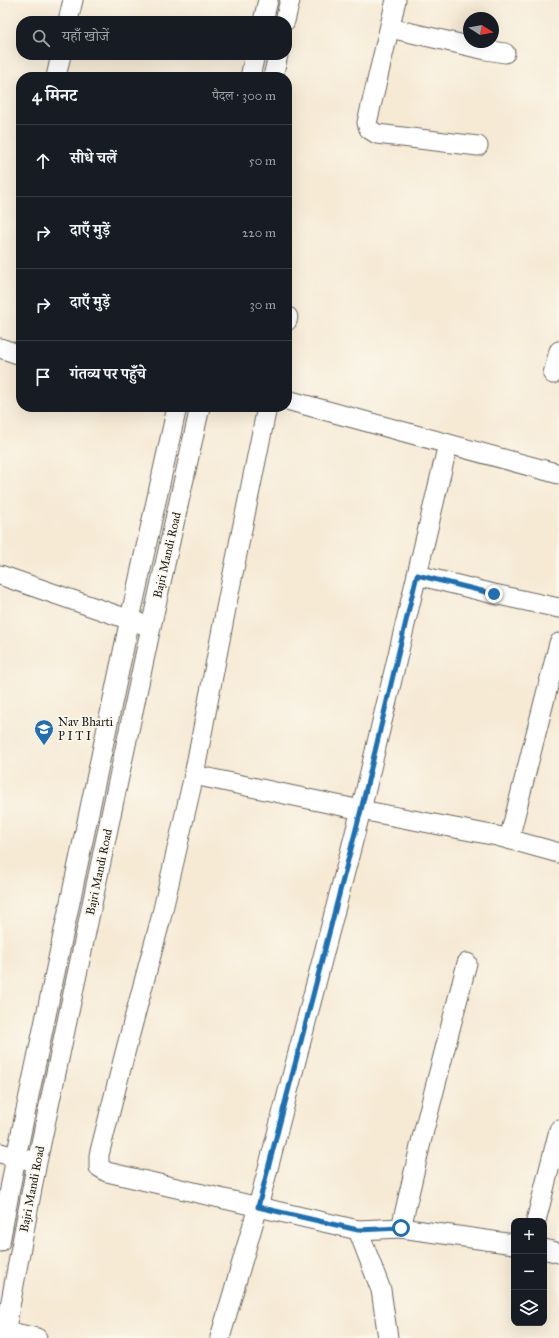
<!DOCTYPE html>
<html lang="hi">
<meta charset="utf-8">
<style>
body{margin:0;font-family:"IM FELL Great Primer","Noto Serif Devanagari",serif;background:#242831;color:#f1f3f6}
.controls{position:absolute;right:12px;bottom:12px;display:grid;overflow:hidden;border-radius:8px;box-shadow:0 4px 16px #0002}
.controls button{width:36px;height:36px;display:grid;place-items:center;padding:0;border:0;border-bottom:1px solid #363941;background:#171b24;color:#f1f3f6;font:20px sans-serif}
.compass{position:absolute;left:463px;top:12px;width:36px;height:36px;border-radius:50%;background:#171b24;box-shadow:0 4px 16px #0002;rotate:101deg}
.stop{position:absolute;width:12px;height:12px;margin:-9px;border:3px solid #1f6fb2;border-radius:50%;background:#fff}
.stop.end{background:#1f6fb2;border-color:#fff;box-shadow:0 1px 4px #0008}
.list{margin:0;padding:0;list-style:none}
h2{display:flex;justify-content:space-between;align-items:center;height:52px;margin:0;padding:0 16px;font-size:17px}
h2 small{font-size:13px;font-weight:400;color:#9ea1a6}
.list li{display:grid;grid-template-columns:26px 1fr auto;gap:12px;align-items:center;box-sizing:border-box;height:72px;padding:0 16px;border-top:1px solid #363941}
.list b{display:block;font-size:15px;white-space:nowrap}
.list em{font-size:13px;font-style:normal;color:#9ea1a6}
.icon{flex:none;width:22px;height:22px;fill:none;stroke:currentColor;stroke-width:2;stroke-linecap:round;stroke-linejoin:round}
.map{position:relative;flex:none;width:559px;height:1338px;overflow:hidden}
.search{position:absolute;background:#171b24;box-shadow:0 4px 16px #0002;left:16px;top:16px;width:276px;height:44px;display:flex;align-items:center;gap:10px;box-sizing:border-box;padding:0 14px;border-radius:16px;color:#9ea1a6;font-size:15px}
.panel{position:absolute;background:#171b24;box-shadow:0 4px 16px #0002;left:16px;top:72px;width:276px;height:340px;border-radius:16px}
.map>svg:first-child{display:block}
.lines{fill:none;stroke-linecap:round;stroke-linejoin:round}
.minor-casing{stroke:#68645d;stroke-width:21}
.minor{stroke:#fff;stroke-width:19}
.route{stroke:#1f6fb2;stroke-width:5}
.labels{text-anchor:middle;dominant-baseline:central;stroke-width:3.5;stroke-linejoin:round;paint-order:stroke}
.street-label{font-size:12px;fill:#1c1c1c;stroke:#fbf7ec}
.poi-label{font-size:12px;fill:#1c1c1c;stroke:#fbf7ec;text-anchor:start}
</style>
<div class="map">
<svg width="559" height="1338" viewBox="0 0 559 1338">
<rect width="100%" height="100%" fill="#fbf7ec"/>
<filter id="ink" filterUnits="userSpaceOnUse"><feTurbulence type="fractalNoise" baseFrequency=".025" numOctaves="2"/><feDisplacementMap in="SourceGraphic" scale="8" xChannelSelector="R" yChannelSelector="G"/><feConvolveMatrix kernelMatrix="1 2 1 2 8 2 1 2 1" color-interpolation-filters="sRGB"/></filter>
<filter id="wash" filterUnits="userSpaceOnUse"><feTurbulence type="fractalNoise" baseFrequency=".012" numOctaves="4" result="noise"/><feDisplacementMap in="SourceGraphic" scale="16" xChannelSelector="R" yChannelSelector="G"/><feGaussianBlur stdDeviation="0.9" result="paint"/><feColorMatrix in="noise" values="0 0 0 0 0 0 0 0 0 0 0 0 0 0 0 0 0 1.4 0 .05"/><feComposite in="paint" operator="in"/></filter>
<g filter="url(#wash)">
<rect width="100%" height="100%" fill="#f6ead5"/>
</g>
<g filter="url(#ink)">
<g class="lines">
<g class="minor-casing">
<g id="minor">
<path d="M396 0 367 123 369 129 377 134 478 146"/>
<path d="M68 21 73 0"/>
<path d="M263 21 268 0"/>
<path d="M285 21 290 0"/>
<path d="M390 28 486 50 505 53"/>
<path d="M56 77 61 55"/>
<path d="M250 77 255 55"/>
<path d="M273 77 278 55"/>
<path d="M287 321 288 317"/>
<path d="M0 348 21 355"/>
<path d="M553 374 559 351"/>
<path d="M287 400 559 474"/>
<path d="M267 407 228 598 194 775 161 918 126 1049 99 1155V1167L107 1172 358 1230 401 1228 514 1244"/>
<path d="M0 575 142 624"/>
<path d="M417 575 494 594 559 608"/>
<path d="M194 775 361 810 497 836 559 853"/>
<path d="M509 839 559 643"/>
<path d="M0 1153 28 1160"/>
<path d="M536 1221 559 1130"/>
<path d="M401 1228 422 1138 467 963"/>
<path d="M358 1230 381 1290 388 1338"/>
<path d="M0 1242 16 1157 130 619 177 407"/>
<path d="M544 1249 559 1253"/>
<path d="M6 1331 37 1338"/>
<path d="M4 1338 37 1162 151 627 200 407"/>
<path d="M220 1338 258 1207 361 810 448 444"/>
</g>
</g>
<use href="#minor" class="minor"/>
</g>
</g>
<g class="lines" filter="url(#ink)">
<path class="route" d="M401 1228 358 1230 258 1207 361 810 417 575 494 594"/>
</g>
<defs>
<g id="university-pin" transform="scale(1)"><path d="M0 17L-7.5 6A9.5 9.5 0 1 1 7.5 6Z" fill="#1f6fb2" stroke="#fbf7ec"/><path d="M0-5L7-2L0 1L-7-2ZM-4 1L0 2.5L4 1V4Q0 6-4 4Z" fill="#fff"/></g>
</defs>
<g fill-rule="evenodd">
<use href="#university-pin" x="44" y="729"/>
</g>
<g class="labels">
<g class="street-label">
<text transform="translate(167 555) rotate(-77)">Bajri Mandi Road</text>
<text transform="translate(99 872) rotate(-78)">Bajri Mandi Road</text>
<text transform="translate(32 1189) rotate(-79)">Bajri Mandi Road</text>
</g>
<g class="poi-label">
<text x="58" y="722">Nav Bharti<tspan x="58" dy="14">P I T I</tspan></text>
</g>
</g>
</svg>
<div class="controls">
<button>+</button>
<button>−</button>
<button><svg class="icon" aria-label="layers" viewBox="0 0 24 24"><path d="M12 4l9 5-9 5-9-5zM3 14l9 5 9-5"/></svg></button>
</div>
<svg class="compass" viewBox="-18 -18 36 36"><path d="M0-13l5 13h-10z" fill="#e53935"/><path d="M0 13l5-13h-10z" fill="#9ea1a6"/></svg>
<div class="stop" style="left:401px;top:1228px"></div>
<div class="stop end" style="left:494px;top:594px"></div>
<div class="search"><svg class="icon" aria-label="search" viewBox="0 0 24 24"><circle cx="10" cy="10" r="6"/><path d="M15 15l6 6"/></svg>यहाँ खोजें</div>
<section class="panel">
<h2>4 मिनट<small>पैदल · 300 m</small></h2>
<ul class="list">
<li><svg class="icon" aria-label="ahead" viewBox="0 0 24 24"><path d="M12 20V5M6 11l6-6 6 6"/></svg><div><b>सीधे चलें</b></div><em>50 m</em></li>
<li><svg class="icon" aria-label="right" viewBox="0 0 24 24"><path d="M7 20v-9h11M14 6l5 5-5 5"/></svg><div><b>दाएँ मुड़ें</b></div><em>220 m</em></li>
<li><svg class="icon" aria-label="right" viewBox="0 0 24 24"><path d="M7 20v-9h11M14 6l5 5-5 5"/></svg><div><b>दाएँ मुड़ें</b></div><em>30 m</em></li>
<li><svg class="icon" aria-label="arrive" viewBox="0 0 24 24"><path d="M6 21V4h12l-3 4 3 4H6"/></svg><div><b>गंतव्य पर पहुँचे</b></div></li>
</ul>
</section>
</div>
